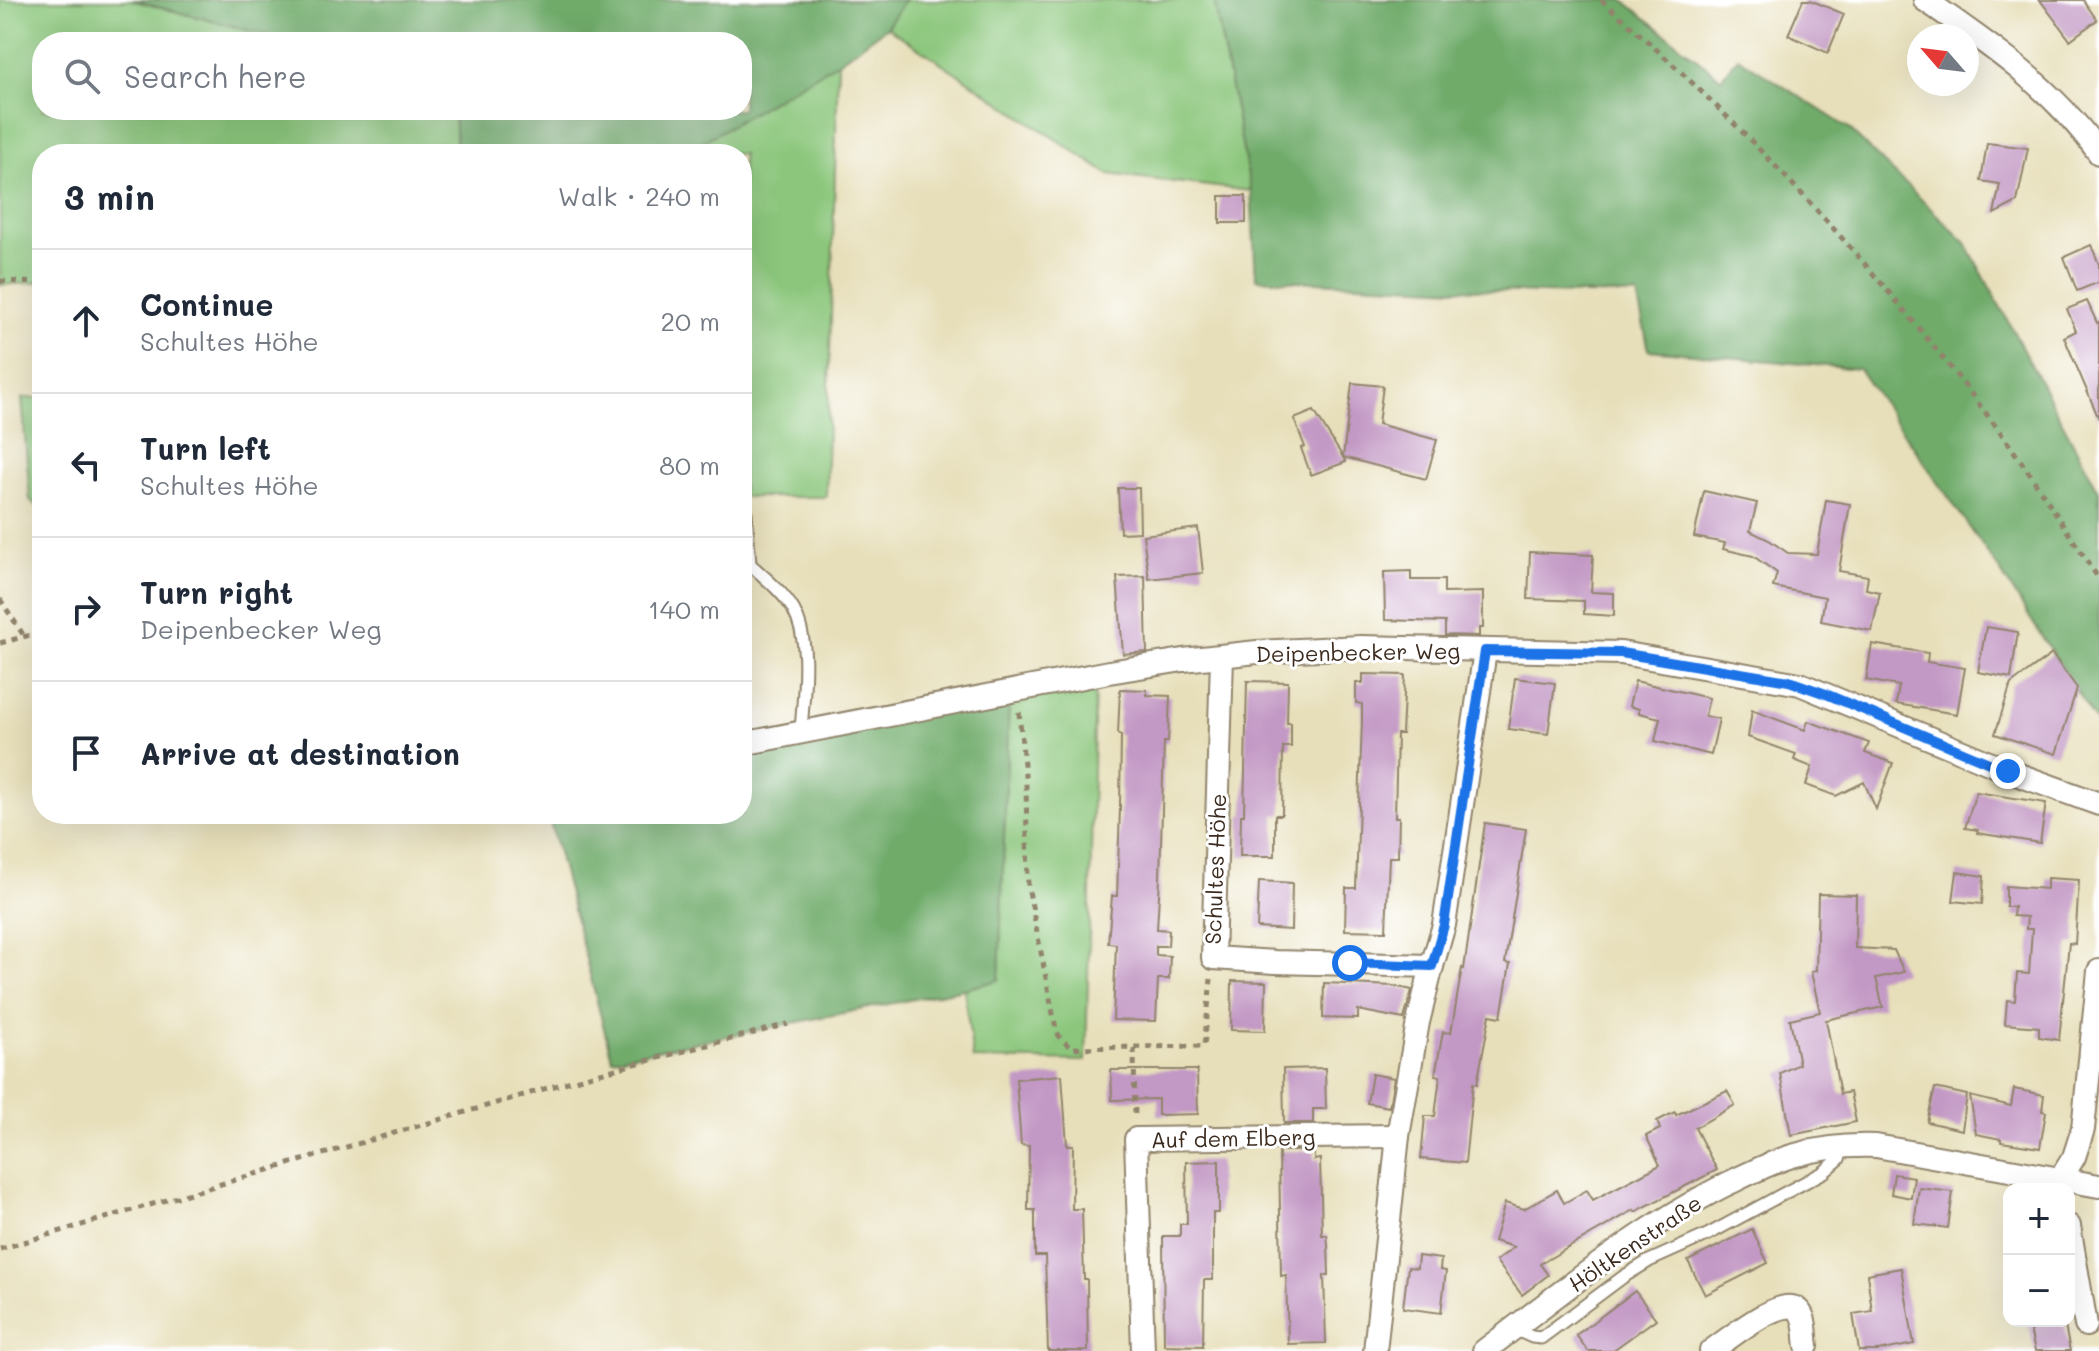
<!DOCTYPE html>
<meta charset="utf-8">
<style>
body{margin:0;font-family:Mali,sans-serif;background:#f2f2f3;color:#1f2937}
.controls{position:absolute;right:24px;bottom:24px;display:grid;overflow:hidden;border-radius:16px;box-shadow:0 8px 32px #0002}
.controls button{width:72px;height:72px;display:grid;place-items:center;padding:0;border:0;border-bottom:2px solid #e0e1e3;background:#fff;color:#1f2937;font:40px sans-serif}
.compass{position:absolute;left:1907px;top:24px;width:72px;height:72px;border-radius:50%;background:#fff;box-shadow:0 8px 32px #0002;rotate:298deg}
.stop{position:absolute;width:24px;height:24px;margin:-18px;border:6px solid #1a73e8;border-radius:50%;background:#fff}
.stop.end{background:#1a73e8;border-color:#fff;box-shadow:0 2px 8px #0008}
.list{margin:0;padding:0;list-style:none}
h2{display:flex;justify-content:space-between;align-items:center;height:104px;margin:0;padding:0 32px;font-size:34px}
h2 small{font-size:26px;font-weight:400;color:#747a83}
.list li{display:grid;grid-template-columns:52px 1fr auto;gap:24px;align-items:center;box-sizing:border-box;height:144px;padding:0 32px;border-top:2px solid #e0e1e3}
.list b{display:block;font-size:30px;white-space:nowrap}
.list p{margin:0;font-size:26px;white-space:nowrap;color:#747a83}
.list em{font-size:26px;font-style:normal;color:#747a83}
.icon{flex:none;width:44px;height:44px;fill:none;stroke:currentColor;stroke-width:2;stroke-linecap:round;stroke-linejoin:round}
.map{position:relative;flex:none;width:2099px;height:1351px;overflow:hidden}
.search{position:absolute;background:#fff;box-shadow:0 8px 32px #0002;left:32px;top:32px;width:720px;height:88px;display:flex;align-items:center;gap:20px;box-sizing:border-box;padding:0 28px;border-radius:32px;color:#747a83;font-size:30px}
.panel{position:absolute;background:#fff;box-shadow:0 8px 32px #0002;left:32px;top:144px;width:720px;height:680px;border-radius:32px}
.map>svg:first-child{display:block}
.green{fill:#8bc67b;stroke:#63784c;stroke-width:2}
.forest{fill:#70ab6b;stroke:#566a44;stroke-width:2}
.building{fill:#c298c4}
.lines{fill:none;stroke-linecap:round;stroke-linejoin:round}
.service-casing{stroke:#91846c;stroke-width:15}
.minor-casing{stroke:#91846c;stroke-width:26}
.path{stroke:#91846c;stroke-width:5;stroke-dasharray:6 6;stroke-linecap:butt}
.service{stroke:#fff;stroke-width:11}
.minor{stroke:#fff;stroke-width:22}
.route{stroke:#1a73e8;stroke-width:10}
.labels{text-anchor:middle;dominant-baseline:central;stroke-width:6;stroke-linejoin:round;paint-order:stroke}
.street-label{font-size:22px;fill:#3b2a1e;stroke:#fff}
</style>
<div class="map">
<svg width="2099" height="1351" viewBox="0 0 2099 1351">
<rect width="100%" height="100%" fill="#fff"/>
<filter id="ink" filterUnits="userSpaceOnUse"><feTurbulence type="fractalNoise" baseFrequency=".0125" numOctaves="2"/><feDisplacementMap in="SourceGraphic" scale="16" xChannelSelector="R" yChannelSelector="G"/><feConvolveMatrix kernelMatrix="1 2 1 2 8 2 1 2 1" color-interpolation-filters="sRGB"/></filter>
<filter id="wash" filterUnits="userSpaceOnUse"><feTurbulence type="fractalNoise" baseFrequency=".006" numOctaves="4" result="noise"/><feDisplacementMap in="SourceGraphic" scale="32" xChannelSelector="R" yChannelSelector="G"/><feGaussianBlur stdDeviation="1.8" result="paint"/><feColorMatrix in="noise" values="0 0 0 0 0 0 0 0 0 0 0 0 0 0 0 0 0 1.4 0 .05"/><feComposite in="paint" operator="in"/></filter>
<g filter="url(#wash)">
<rect width="100%" height="100%" fill="#e7dfba"/>
<g class="green">
<path d="M0 0H131L293 42H42V110H454L456 147 462 154H42V282L0 285Z"/>
<path d="M905 0H1214L1251 191 1108 174 887 27Z"/>
<path d="M838 62 826 497H742V154H682Z"/>
<path d="M22 398H42V510L30 500Z"/>
<path d="M1095 683 1086 1061 973 1059 964 989 999 979 1009 698Z"/>
</g>
<g class="forest">
<path d="M132 0H905L887 27 838 62 682 154H462L456 147 454 110H742V42H293Z"/>
<path d="M1214 0H1623L1721 78 1738 57 1848 128 1966 243 2099 491V726L2000 571 1859 369 1649 350 1637 295 1540 293 1256 279 1251 191Z"/>
<path d="M1009 698 999 980 964 989 612 1059 548 814H742V749Z"/>
</g>
<g id="blocks">
<g class="building">
<path d="M1803 0H1810L1844 14 1828 53 1788 35Z"/>
<path d="M2040 0H2083L2097 20 2070 40Z"/>
<path d="M1987 143 2028 148 2017 202 1994 214 2000 184 1981 181Z"/>
<rect x="1220" y="196" width="26" height="27"/>
<path d="M2091 245 2099 264V282L2077 291 2064 257Z"/>
<path d="M2087 301 2097 323 2099 322V419L2064 337 2076 331 2067 309Z"/>
<path d="M1352 383 1383 386 1378 424 1437 440 1426 479 1343 457Z"/>
<path d="M1314 411 1346 462 1311 475 1301 448 1305 447 1294 419Z"/>
<path d="M1118 488H1139L1140 532 1120 533Z"/>
<path d="M1704 491 1757 503 1750 531 1769 540 1788 553 1817 554 1826 500 1850 504 1839 571 1868 576 1866 589 1880 592 1872 631 1821 621 1825 597 1773 587 1777 573 1753 556 1723 549 1725 543 1694 537Z"/>
<path d="M1198 528 1203 573 1149 579 1143 535Z"/>
<path d="M1530 552 1593 555 1591 592 1614 593V616L1584 614V601L1528 599Z"/>
<path d="M1411 571V580H1444V593L1483 592V628H1479V636L1445 635V622L1385 620 1384 572Z"/>
<path d="M1145 576 1147 652 1123 654 1117 577Z"/>
<path d="M1986 627 2018 632 2011 678 1978 672Z"/>
<path d="M1872 644 1928 653 1927 662 1965 668 1957 714 1896 704 1899 686 1866 680Z"/>
<path d="M2052 654 2077 688 2056 754 1995 734 2011 684Z"/>
<path d="M1363 674 1405 675 1402 734H1397L1395 817H1399L1398 857H1389L1386 931 1345 930 1346 888H1356L1362 721V704L1356 703V683H1363Z"/>
<path d="M1515 678 1555 683 1548 734 1508 729Z"/>
<path d="M1247 681 1288 682 1287 723H1291V747H1283L1282 815H1275V856H1240L1241 815H1244Z"/>
<path d="M1635 681 1709 698 1705 716 1719 719 1711 755 1655 741 1660 718 1639 713V709L1629 706Z"/>
<path d="M1120 689 1147 690V695L1170 696 1168 742H1164L1160 878 1157 929 1169 930 1168 946H1156V955L1170 956 1169 979H1158L1156 1021 1113 1020 1116 944 1108 943 1112 896H1117L1120 808 1121 735 1118 734Z"/>
<path d="M1752 710 1805 730 1808 721 1869 743 1865 753 1893 763 1876 809 1864 782 1836 796 1806 785 1812 767 1794 760 1796 754 1748 737Z"/>
<path d="M1976 792 2046 803 2040 843 1977 833 1978 830 1965 828Z"/>
<path d="M1485 823 1526 829 1505 963 1510 964 1501 1017 1490 1015 1477 1084 1473 1083 1465 1163 1421 1159 1425 1116H1435L1440 1076 1435 1075 1443 1032 1451 1033 1462 968 1464 969Z"/>
<path d="M1957 872 1984 876 1982 904 1953 901Z"/>
<path d="M2047 878 2079 880 2075 944 2069 943 2059 1040 2039 1037V1027L2005 1024 2007 1000 2015 1001 2017 973 2029 974 2032 929H2026L2027 917 2013 916 2014 907H2006V886L2047 889Z"/>
<path d="M1259 881 1292 883 1291 930 1257 928Z"/>
<path d="M1818 894 1856 895 1855 948 1894 950 1904 972 1876 978 1883 1007 1826 1020 1840 1094 1850 1092 1856 1122 1791 1135 1780 1073 1799 1064 1790 1019 1820 1012 1811 972 1816 971Z"/>
<path d="M1232 981 1266 982 1265 1031 1231 1030Z"/>
<path d="M1324 983 1394 986 1412 990 1404 1019 1358 1010V1019L1323 1018Z"/>
<path d="M1325 1068 1326 1109H1313V1123H1284L1283 1069Z"/>
<path d="M1111 1070H1197L1198 1114 1158 1115V1099L1112 1100Z"/>
<path d="M1372 1074 1394 1078 1389 1107 1367 1103Z"/>
<path d="M1062 1075 1067 1145H1073L1072 1209H1082L1084 1279H1087L1088 1351H1048L1045 1256H1035V1210H1028L1029 1146 1021 1145 1016 1079Z"/>
<path d="M1935 1088 1967 1095 1962 1130 1927 1122Z"/>
<path d="M2014 1089 2044 1095 2042 1111 2046 1112 2040 1148 2001 1142V1139L1976 1134 1970 1096 2011 1106Z"/>
<path d="M1727 1091 1735 1105 1695 1128 1717 1170 1635 1212 1634 1210 1540 1264 1548 1275 1522 1295 1496 1261 1514 1247 1494 1241 1505 1203 1524 1209 1557 1190 1564 1203 1587 1190 1593 1200 1660 1165 1646 1136 1660 1129 1657 1121 1675 1112 1676 1115Z"/>
<path d="M1279 1151H1314V1160L1320 1159 1322 1235H1327L1328 1245 1329 1275H1324L1326 1343 1288 1344 1286 1275 1281 1276Z"/>
<path d="M1219 1161V1213H1213V1280H1204L1203 1346 1164 1345 1163 1236H1180V1224H1187L1186 1162Z"/>
<path d="M1894 1174 1914 1177 1911 1198 1891 1194Z"/>
<path d="M1919 1188 1953 1192 1948 1228 1914 1224Z"/>
<path d="M1752 1229 1768 1263 1705 1295 1688 1261Z"/>
<path d="M1418 1256 1441 1259 1440 1270 1446 1271 1441 1313 1403 1308 1408 1267 1417 1268Z"/>
<path d="M1901 1268 1914 1344 1878 1351H1859L1853 1314 1872 1311 1867 1274Z"/>
<path d="M1635 1291 1656 1319 1612 1351H1588L1576 1335Z"/>
<path d="M2028 1321H2064L2070 1351H2035Z"/>
</g>
</g>
</g>
<g filter="url(#ink)">
<use href="#blocks" fill-opacity="0" stroke="#91846c" stroke-width="2"/>
<g class="lines">
<g class="service-casing">
<g id="service">
<path d="M746 513 750 564C765 578 782 591 793 609 812 643 803 694 801 732"/>
<path d="M1514 1329 1532 1337 1541 1338 1623 1277 1649 1261 1707 1235 1824 1172 1839 1159 1843 1147"/>
</g>
</g>
<g class="minor-casing">
<g id="minor">
<path d="M1925 0C1989 44 2054 89 2099 153"/>
<path d="M1222 657 1213 958 1275 962 1432 966 1444 925 1485 651"/>
<path d="M742 744 1109 672 1183 660 1257 652 1361 647 1621 653 1800 684 2008 771 2099 804"/>
<path d="M2061 1178 2074 1157 2083 1129 2099 971"/>
<path d="M2069 1226 2086 1325"/>
<path d="M1143 1351 1136 1139 1398 1136"/>
<path d="M1375 1351 1398 1136 1418 1022 1432 966"/>
<path d="M1484 1351C1562 1292 1637 1230 1725 1185 1746 1175 1769 1163 1792 1156 1819 1148 1848 1145 1876 1146L2099 1186"/>
<path d="M1711 1351C1726 1341 1782 1294 1798 1310 1807 1318 1805 1335 1807 1346"/>
</g>
</g>
<g class="path">
<path d="M1601 0C1748 127 1880 272 1997 428 2033 476 2065 529 2099 579"/>
<path d="M0 281 42 283"/>
<path d="M0 599 24 636"/>
<path d="M0 643 42 632"/>
<path d="M1019 712 1026 785 1028 886 1056 1029 1060 1038 1071 1048 1204 1046 1211 979"/>
<path d="M1134 1048 1135 1119"/>
<path d="M0 1249 585 1077 788 1024"/>
</g>
<use href="#service" class="service"/>
<use href="#minor" class="minor"/>
</g>
</g>
<g class="lines" filter="url(#ink)">
<path class="route" d="M1350 963 1432 966 1444 925 1485 651 1621 653 1789 681 1826 694 2008 771"/>
</g>
<g class="labels">
<g class="street-label">
<text transform="translate(1358 652) rotate(-1)">Deipenbecker Weg</text>
<text transform="translate(1215 869) rotate(-88)">Schultes Höhe</text>
<text transform="translate(1233 1138) rotate(-1)">Auf dem Elberg</text>
<text transform="translate(1635 1243) rotate(-34)">Höltkenstraße</text>
</g>
</g>
</svg>
<div class="controls">
<button>+</button>
<button>−</button>
</div>
<svg class="compass" viewBox="-18 -18 36 36"><path d="M0-13l5 13h-10z" fill="#e53935"/><path d="M0 13l5-13h-10z" fill="#747a83"/></svg>
<div class="stop" style="left:1350px;top:963px"></div>
<div class="stop end" style="left:2008px;top:771px"></div>
<div class="search"><svg class="icon" aria-label="search" viewBox="0 0 24 24"><circle cx="10" cy="10" r="6"/><path d="M15 15l6 6"/></svg>Search here</div>
<section class="panel">
<h2>3 min<small>Walk · 240 m</small></h2>
<ul class="list">
<li><svg class="icon" aria-label="ahead" viewBox="0 0 24 24"><path d="M12 20V5M6 11l6-6 6 6"/></svg><div><b>Continue</b><p>Schultes Höhe</p></div><em>20 m</em></li>
<li><svg class="icon" aria-label="left" viewBox="0 0 24 24"><path d="M17 20v-9H6M10 6l-5 5 5 5"/></svg><div><b>Turn left</b><p>Schultes Höhe</p></div><em>80 m</em></li>
<li><svg class="icon" aria-label="right" viewBox="0 0 24 24"><path d="M7 20v-9h11M14 6l5 5-5 5"/></svg><div><b>Turn right</b><p>Deipenbecker Weg</p></div><em>140 m</em></li>
<li><svg class="icon" aria-label="arrive" viewBox="0 0 24 24"><path d="M6 21V4h12l-3 4 3 4H6"/></svg><div><b>Arrive at destination</b></div></li>
</ul>
</section>
</div>
